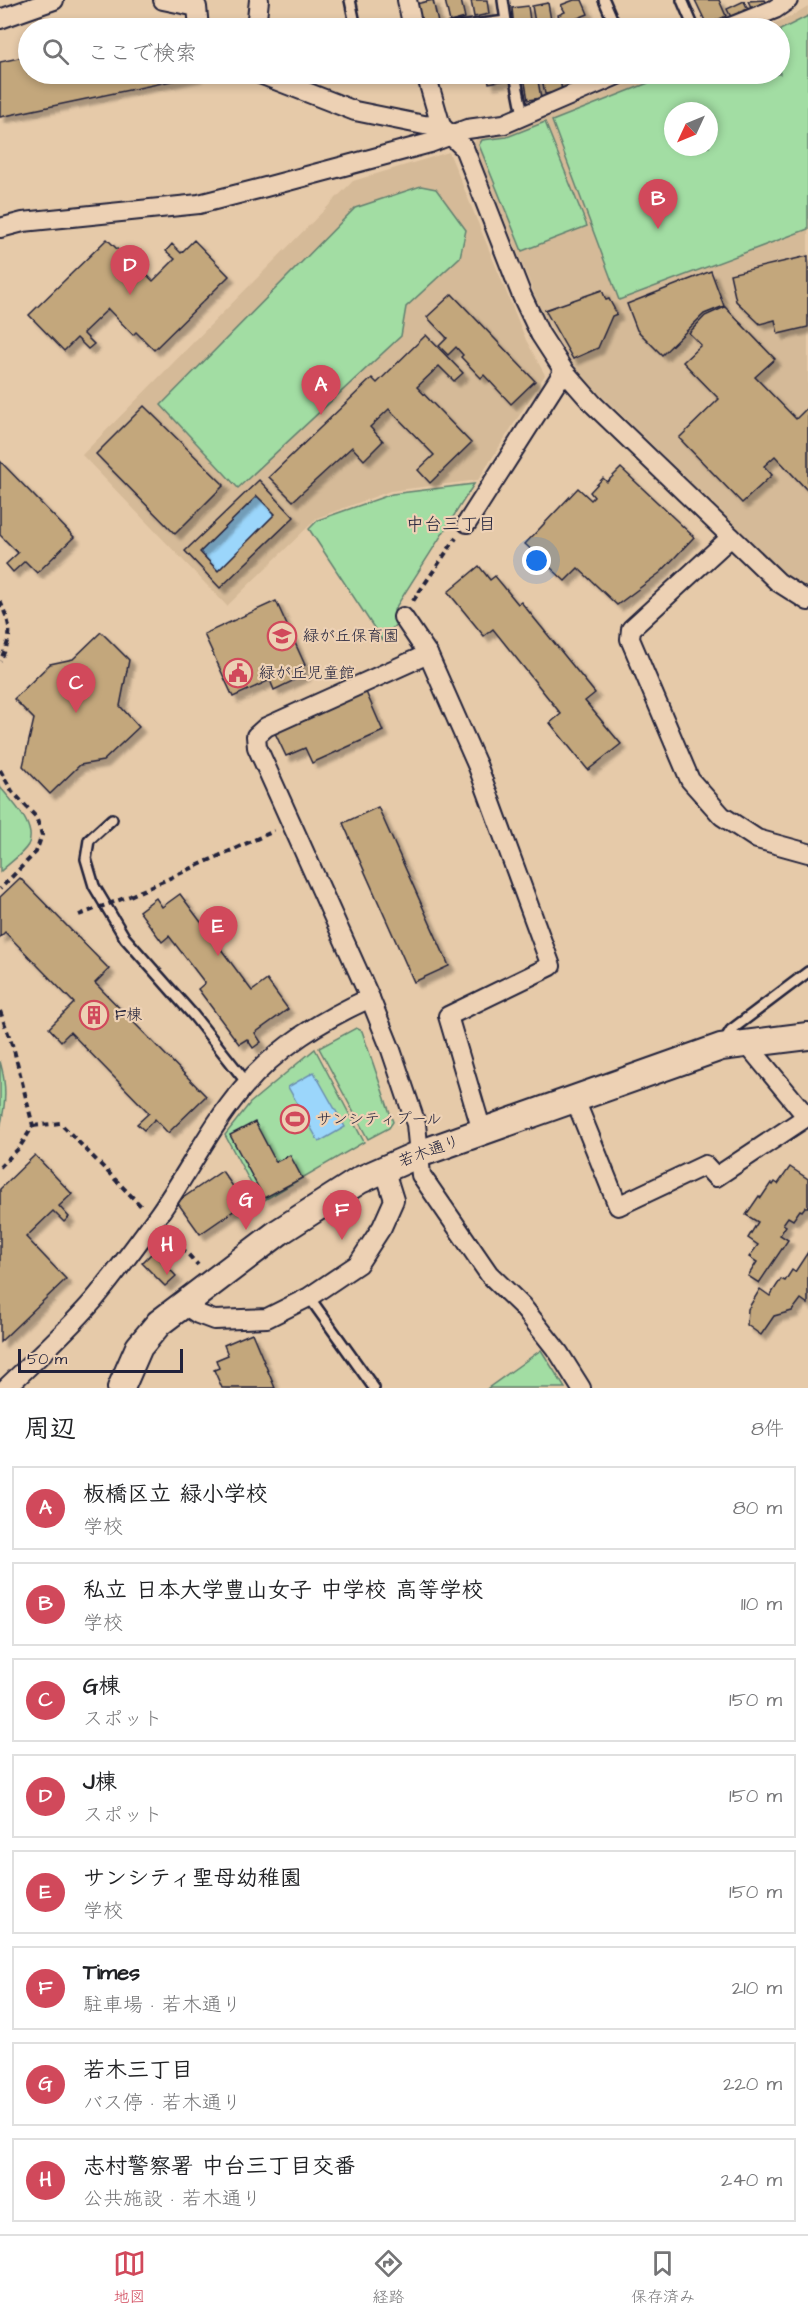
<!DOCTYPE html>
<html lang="ja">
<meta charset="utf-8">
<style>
body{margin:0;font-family:"Architects Daughter","Klee One",sans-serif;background:#f2f2f2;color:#202124}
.compass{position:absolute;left:664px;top:102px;width:54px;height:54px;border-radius:50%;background:#fff;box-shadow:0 3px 9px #0003;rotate:226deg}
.scale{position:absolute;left:18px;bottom:15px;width:165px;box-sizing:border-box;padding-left:6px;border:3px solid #22223b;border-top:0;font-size:16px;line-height:21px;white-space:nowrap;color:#22223b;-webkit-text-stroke:4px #edd1b4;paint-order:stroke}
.you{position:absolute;left:537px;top:561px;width:21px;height:21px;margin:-15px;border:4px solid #fff;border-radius:50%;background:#1a73e8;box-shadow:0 0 0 9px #1a73e833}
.badge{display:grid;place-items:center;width:39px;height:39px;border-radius:50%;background:#d1495b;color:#fff;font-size:20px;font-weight:700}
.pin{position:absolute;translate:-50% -50px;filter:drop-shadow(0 2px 3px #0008)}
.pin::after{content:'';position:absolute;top:32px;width:21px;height:18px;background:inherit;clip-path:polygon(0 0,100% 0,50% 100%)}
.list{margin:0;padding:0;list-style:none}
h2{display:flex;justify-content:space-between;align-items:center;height:78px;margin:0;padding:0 24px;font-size:26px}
h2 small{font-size:20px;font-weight:400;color:#757577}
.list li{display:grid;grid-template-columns:39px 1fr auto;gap:18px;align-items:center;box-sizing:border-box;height:84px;margin:0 12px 12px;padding:0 12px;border:2px solid #e0e0e0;border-radius:0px}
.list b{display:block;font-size:22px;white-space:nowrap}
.list p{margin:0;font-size:20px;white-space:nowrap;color:#757577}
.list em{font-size:20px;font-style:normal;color:#757577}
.icon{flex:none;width:33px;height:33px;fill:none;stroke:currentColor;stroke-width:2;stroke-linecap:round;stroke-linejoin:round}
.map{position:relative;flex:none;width:808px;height:1388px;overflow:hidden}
.search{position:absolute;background:#fff;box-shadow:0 3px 9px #0003;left:18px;right:18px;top:18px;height:66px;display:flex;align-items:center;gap:15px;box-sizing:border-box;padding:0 21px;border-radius:33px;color:#757577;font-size:22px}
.sheet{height:846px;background:#fff}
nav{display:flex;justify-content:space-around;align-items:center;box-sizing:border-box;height:84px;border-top:2px solid #e0e0e0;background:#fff;font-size:16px;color:#757577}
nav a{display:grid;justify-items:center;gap:3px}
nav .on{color:#d1495b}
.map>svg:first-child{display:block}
.built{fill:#d5ba98;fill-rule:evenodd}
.green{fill:#a2dda3;stroke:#62806f;stroke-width:1.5;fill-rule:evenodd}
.water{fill:#9bd6fb;stroke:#6b8eae;stroke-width:1.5}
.building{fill:#c3a77c;stroke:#22223b;stroke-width:1.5;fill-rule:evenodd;filter:url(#shadow)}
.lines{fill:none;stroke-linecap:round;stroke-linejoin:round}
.lane-casing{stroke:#22223b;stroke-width:14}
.street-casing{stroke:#22223b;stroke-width:22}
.secondary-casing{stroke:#22223b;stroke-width:30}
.path{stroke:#22223b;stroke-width:4;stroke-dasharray:6 4.5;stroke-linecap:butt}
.lane{stroke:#edd1b4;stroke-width:9}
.street{stroke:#edd1b4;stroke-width:18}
.secondary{stroke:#edd1b4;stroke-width:26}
.path-bridge{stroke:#22223b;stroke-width:4;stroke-dasharray:6 4.5;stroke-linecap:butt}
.labels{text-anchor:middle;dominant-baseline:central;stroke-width:4.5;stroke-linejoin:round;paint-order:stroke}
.poi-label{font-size:16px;fill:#22223b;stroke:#edd1b4;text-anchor:start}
.street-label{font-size:16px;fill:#22223b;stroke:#edd1b4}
.neighbourhood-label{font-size:18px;fill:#22223b;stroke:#edd1b4}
</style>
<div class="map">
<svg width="808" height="1388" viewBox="0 0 808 1388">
<defs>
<filter id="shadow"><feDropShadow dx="5.5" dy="5.5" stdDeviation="1.5" flood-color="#0004"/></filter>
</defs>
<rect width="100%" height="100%" fill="#e6caa9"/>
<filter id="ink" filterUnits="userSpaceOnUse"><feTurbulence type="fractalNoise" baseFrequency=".0167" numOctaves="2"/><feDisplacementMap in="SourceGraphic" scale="12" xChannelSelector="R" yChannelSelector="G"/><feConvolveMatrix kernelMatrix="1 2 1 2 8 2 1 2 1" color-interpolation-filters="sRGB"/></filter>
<g filter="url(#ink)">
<g class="built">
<path d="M808 6V591L791 580 576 371 541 311 474 143 478 136 505 134 653 74H780V28H762L790 17ZM673 111H709V147H673Z"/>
<path d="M449 152 526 340 545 375 478 480 390 491 317 518 227 606 82 455 353 181Z"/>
</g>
<g class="green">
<path d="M808 16V229L619 300 552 121 671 74H780V30ZM673 111H709V147H673Z"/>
<path d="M545 122 587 226 522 251 479 145 482 140 507 137Z"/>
<path d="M421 186 436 189 466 230 460 257 406 307 401 336 238 488 161 405 355 208Z"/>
<path d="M474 484 394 610 398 622 382 640 309 529 318 520 392 494Z"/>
<path d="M0 787C11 800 38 827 28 845 22 855 8 864 0 872Z"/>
<path d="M356 1028 362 1031 393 1122 389 1128 368 1139 319 1048Z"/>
<path d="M315 1049 364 1142 261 1202 225 1135 250 1103Z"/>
<path d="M0 1061C7 1086 6 1103 0 1128Z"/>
<path d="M541 1350 565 1388H488Z"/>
</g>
<g class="water">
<path d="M257 496 275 514 218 571 200 552Z"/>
<path d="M314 1072 345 1127 319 1142 288 1087Z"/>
</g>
<g class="building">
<path d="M433 0 438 23 421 26 416 4Z"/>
<path d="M445 0H461L465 18 450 22Z"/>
<path d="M471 0H487L489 14 474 17Z"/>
<path d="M574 0H582L588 14 563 24 558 15 565 12 561 5Z"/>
<path d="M695 0H719L726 16 707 25Z"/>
<path d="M764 0 767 5 753 11 748 1Z"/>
<path d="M744 1 749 12 732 19 727 9Z"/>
<path d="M548 3 552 26 536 28 532 6Z"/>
<path d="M528 6 531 28H514L512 8Z"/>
<path d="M185 23 186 28H161Z"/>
<path d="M578 23 580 28 588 24 590 28H567Z"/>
<path d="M28 56V74H196V76L0 117V62Z"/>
<path d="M487 74H506L507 80 489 83Z"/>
<path d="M541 74H559L562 91 545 94Z"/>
<path d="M569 74H593L573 82Z"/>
<path d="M537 75 541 98 528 100 524 77Z"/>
<path d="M107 239 124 256 126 254 153 281 175 259 166 251 172 244 181 253 194 240 229 276 154 350 136 332 133 335 108 309 83 333 94 344 88 349 77 338 64 351 29 315Z"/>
<path d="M808 256V327L778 334 775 320 760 324 736 301 730 274Z"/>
<path d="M711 271 724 306 704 314 662 355 637 330 627 304Z"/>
<path d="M602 290 606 300 609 299 617 314 612 316 598 348 573 359 545 310Z"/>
<path d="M452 294 535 381 511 404 484 375 481 378 461 357 463 355 456 347 448 355 439 346 447 338 427 317Z"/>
<path d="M725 307 775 359 755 377 796 419 808 407V491L775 456 764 466 772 475 742 503 679 438 719 399 683 362 701 345 689 333 705 316Z"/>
<path d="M426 335 463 373 454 381 439 366 417 387 471 443 430 483 418 470 434 455 389 409 370 427 383 441 364 460 352 447 293 501 269 477 372 378 377 383Z"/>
<path d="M144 406 224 485 175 534 96 454Z"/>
<path d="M0 461 74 537 37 573 25 561 13 572 6 564 18 553 0 535Z"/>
<path d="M621 468 694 537 661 572 617 605 578 568 565 581 525 544 578 488 591 500 594 497 590 492 603 478 607 482Z"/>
<path d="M259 480 294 517 220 588 185 551ZM257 496 275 514 218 571 200 552Z"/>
<path d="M479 566 490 580 495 576 518 604 521 602 595 693 585 701 621 744 588 770 550 723 561 714 493 629 484 636 448 592Z"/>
<path d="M276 601 305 665 301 666 305 675 274 690 270 680 233 697 204 634Z"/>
<path d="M101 632 129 660 120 706 139 727 103 761 80 765 50 794 23 766 34 719 14 699 50 664 73 659Z"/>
<path d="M366 692 383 731 312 763 305 748 286 756 275 733Z"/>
<path d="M378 807 449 966 414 982 343 823Z"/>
<path d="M20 878 109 969 95 983 206 1096 168 1133 155 1119 144 1130 137 1124 149 1113 70 1032 61 1041 49 1028 74 1003 5 932 0 937V897Z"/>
<path d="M180 894 252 991 267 980 288 1009 255 1033 261 1042 253 1048 247 1039 239 1044 198 989 205 983 169 936 162 942 139 911 156 898 162 907Z"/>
<path d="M255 1122 276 1162 290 1155 302 1178 264 1198 230 1135Z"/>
<path d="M35 1155 72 1194 59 1206 69 1217 64 1222 53 1211 26 1237 66 1279 0 1342V1189Z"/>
<path d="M790 1167 808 1179V1207H805L802 1211 800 1210 793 1220 788 1217 783 1224 786 1226 780 1235 788 1240 759 1283 748 1276 757 1262 749 1257 758 1245 748 1238 758 1222 746 1215 759 1196 761 1198 771 1183 773 1185 775 1182 778 1184Z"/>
<path d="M222 1171 245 1203 200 1234 177 1202Z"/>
<path d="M153 1252 176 1276 165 1286 142 1263Z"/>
<path d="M808 1252V1304L801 1299 792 1311 774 1316 761 1335 747 1325 748 1309 760 1289 770 1296 781 1279 785 1281 792 1270 795 1272Z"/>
<path d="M252 1333 275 1388H222L214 1370 219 1368 216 1360 228 1355 224 1345Z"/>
</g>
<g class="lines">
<g class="lane-casing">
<g id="lane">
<path d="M350 0 356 28"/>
<path d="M503 0 507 28"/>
<path d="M604 0 616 28"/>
<path d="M682 0 694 28"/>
<path d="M451 28 506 21"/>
<path d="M515 74 523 115"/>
<path d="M112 819 89 840 86 859 94 886 125 938 194 1016 247 1083"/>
<path d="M723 1043 731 1030 808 972"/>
<path d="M309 1297 374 1388"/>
</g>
</g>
<g class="street-casing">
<g id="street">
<path d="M163 0 197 7 199 28"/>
<path d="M407 0 413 28"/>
<path d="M0 19 54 0"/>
<path d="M256 28 259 0"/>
<path d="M728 28 775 9 788 0"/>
<path d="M260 74 355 111 424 125 441 126 464 148 522 296 540 334 564 371 593 404 778 582 808 601"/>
<path d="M426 74 441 126"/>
<path d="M0 228 23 222 199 204 262 188 430 143 467 129 504 124 620 74"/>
<path d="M467 523 564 371"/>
<path d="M731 537 631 629 630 639 690 780 722 816 757 839 808 853"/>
<path d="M403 617 428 654 478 767 551 966 448 1016 482 1131"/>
<path d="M428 654 266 727 256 736 257 747 370 998 391 1050 416 1124 421 1175 489 1274 522 1306 559 1353 581 1388"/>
<path d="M746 1043 807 1117"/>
<path d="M574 1097 618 1206 705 1165 716 1177 808 1116"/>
<path d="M183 1304 198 1314 214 1320 267 1318 309 1297 358 1264 382 1227 394 1200 384 1168"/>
<path d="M6 1388C35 1360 66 1332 93 1301 116 1273 138 1243 159 1214 188 1173 210 1127 242 1089 277 1047 322 1020 370 998"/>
</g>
</g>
<g class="secondary-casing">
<path id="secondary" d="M121 1388 139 1347 159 1323 279 1232 360 1180 419 1154 721 1047 808 1036"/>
</g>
<g class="path">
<path d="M0 601C12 629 13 634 0 661"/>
<path d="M413 601 456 538"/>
<path d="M0 770 12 791 36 817 42 835 36 852 0 889"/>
<path d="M130 896 274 831"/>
<path d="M0 1011 14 1050 33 1126 19 1148 0 1167"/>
<path d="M33 1126 60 1123 142 1207"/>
<path d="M167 1232 198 1265"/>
</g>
<use href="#lane" class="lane"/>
<use href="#street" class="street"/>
<use href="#secondary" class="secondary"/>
<path class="path-bridge" d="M79 915 130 896"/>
</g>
</g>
<defs>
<g id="school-ring" transform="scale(1.5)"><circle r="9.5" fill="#edd1b4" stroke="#d1495b" stroke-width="1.5"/><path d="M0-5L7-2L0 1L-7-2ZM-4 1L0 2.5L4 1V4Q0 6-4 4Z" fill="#d1495b"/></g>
<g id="civic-ring" transform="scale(1.5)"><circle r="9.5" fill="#edd1b4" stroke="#d1495b" stroke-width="1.5"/><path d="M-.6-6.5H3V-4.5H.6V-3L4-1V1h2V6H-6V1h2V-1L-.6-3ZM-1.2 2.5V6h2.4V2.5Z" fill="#d1495b"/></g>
<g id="building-ring" transform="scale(1.5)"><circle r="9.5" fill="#edd1b4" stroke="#d1495b" stroke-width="1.5"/><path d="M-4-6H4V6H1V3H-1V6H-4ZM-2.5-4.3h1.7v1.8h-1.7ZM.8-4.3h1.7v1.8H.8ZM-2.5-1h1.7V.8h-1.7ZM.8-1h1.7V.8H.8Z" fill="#d1495b"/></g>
<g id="stadium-ring" transform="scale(1.5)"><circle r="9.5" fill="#edd1b4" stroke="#d1495b" stroke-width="1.5"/><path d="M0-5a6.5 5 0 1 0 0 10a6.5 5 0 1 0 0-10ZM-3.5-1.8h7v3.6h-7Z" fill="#d1495b"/></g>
</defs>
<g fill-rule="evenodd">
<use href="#school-ring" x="282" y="636"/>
<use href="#civic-ring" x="238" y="673"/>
<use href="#building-ring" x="94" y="1015"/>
<use href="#stadium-ring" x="295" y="1119"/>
</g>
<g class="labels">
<g class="poi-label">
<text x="303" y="636">緑が丘保育園</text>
<text x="259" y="673">緑が丘児童館</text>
<text x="115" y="1015">F棟</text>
<text x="316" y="1119">サンシティプール</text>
</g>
<g class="street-label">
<text transform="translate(429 1151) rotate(-20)">若木通り</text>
</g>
<g class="neighbourhood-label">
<text x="451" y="524">中台三丁目</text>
</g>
</g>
</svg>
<svg class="compass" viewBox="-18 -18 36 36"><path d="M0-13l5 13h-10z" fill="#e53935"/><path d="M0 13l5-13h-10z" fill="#757577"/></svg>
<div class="scale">50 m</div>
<div class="you"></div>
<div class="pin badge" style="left:321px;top:415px">A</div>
<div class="pin badge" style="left:658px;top:229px">B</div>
<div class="pin badge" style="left:76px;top:713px">C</div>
<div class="pin badge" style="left:130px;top:295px">D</div>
<div class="pin badge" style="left:218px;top:956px">E</div>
<div class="pin badge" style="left:342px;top:1240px">F</div>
<div class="pin badge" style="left:246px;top:1230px">G</div>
<div class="pin badge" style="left:167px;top:1275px">H</div>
<div class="search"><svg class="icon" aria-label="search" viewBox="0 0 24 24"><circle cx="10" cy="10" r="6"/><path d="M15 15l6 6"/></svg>ここで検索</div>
</div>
<section class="sheet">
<h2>周辺<small>8件</small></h2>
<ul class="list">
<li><span class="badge">A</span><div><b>板橋区立 緑小学校</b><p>学校</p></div><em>80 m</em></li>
<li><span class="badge">B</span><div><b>私立 日本大学豊山女子 中学校 高等学校</b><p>学校</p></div><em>110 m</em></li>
<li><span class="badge">C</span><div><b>G棟</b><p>スポット</p></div><em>150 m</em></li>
<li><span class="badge">D</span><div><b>J棟</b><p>スポット</p></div><em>150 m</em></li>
<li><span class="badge">E</span><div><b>サンシティ聖母幼稚園</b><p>学校</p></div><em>150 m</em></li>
<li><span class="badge">F</span><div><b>Times</b><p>駐車場 · 若木通り</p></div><em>210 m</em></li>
<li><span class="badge">G</span><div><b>若木三丁目</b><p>バス停 · 若木通り</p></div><em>220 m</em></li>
<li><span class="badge">H</span><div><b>志村警察署 中台三丁目交番</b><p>公共施設 · 若木通り</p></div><em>240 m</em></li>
</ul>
</section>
<nav>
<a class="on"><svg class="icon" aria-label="map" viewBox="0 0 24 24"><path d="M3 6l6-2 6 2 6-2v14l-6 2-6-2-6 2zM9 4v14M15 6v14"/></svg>地図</a>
<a><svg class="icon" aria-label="directions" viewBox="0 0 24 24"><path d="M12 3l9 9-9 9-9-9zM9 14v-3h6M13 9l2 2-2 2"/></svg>経路</a>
<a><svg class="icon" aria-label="saved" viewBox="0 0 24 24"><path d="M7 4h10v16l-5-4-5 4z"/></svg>保存済み</a>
</nav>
